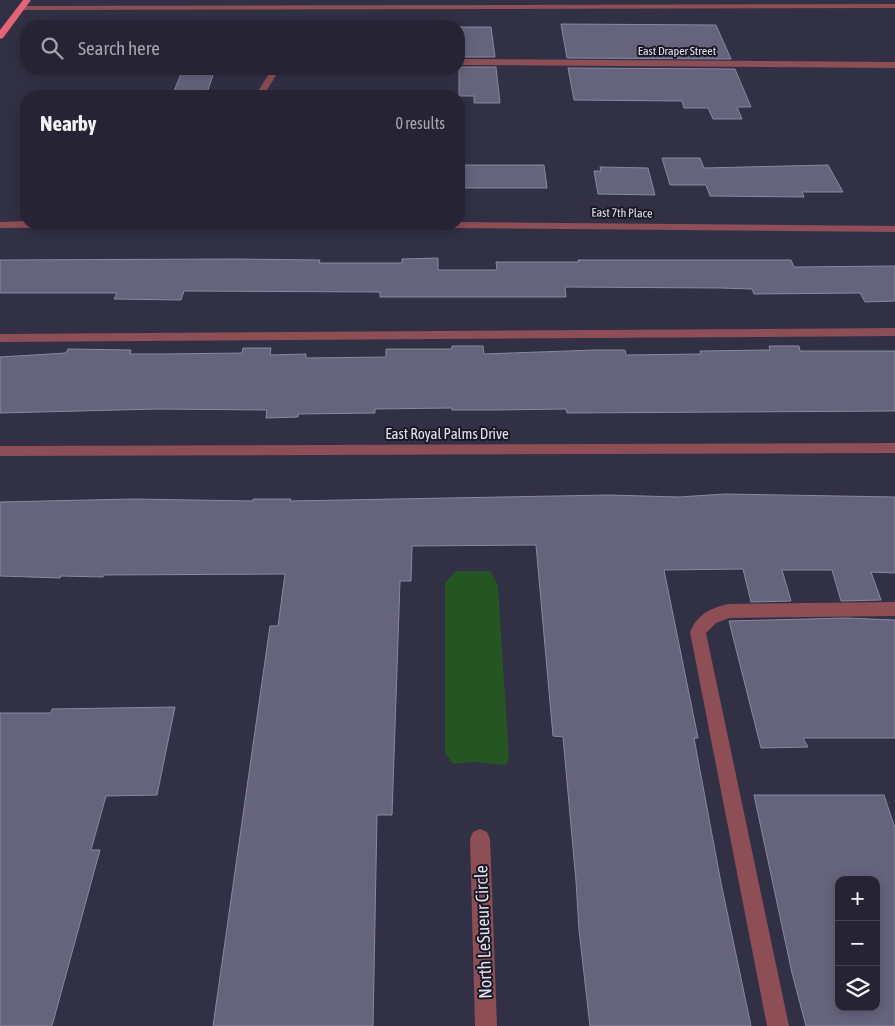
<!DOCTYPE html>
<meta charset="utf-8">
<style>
body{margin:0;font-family:"Asap Condensed",sans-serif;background:#2e2c3c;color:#f1f3f6}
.controls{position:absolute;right:15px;bottom:15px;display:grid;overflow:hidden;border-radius:10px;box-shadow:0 2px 12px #0003}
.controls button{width:45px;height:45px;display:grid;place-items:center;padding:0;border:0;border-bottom:1px solid #42414f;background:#262434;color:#f1f3f6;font:25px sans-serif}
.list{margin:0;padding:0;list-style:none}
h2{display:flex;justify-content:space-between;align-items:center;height:65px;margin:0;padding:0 20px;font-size:21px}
h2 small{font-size:16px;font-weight:400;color:#a4a4ac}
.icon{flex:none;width:28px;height:28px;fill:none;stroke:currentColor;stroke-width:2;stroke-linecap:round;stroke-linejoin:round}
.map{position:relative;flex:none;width:895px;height:1026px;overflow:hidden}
.search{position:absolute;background:#262434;box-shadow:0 2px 12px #0003;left:20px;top:20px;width:445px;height:55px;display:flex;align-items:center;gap:12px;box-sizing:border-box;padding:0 18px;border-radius:20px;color:#a4a4ac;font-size:19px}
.panel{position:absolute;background:#262434;box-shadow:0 2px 12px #0003;left:20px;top:90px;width:445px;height:140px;border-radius:20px}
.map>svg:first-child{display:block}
.green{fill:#255523}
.building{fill:#65647c;stroke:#8988a1;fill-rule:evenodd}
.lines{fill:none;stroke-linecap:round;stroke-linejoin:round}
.minor{fill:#8d4e56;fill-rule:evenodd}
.major{fill:#e36377;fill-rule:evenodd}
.labels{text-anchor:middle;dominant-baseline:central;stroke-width:4;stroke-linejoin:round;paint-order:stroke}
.far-street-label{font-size:12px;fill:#e2e1f0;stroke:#1a1923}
.street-label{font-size:15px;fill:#e2e1f0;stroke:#1a1923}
.near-street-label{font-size:18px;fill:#e2e1f0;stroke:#1a1923}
</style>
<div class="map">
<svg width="895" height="1026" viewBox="0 0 895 1026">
<rect width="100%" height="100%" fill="#323045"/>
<path class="green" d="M456 571H491L498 586 509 758 506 765 473 762 453 764 445 753V583Z"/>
<g class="building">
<path d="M561 24 716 25 731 59 567 58Z"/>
<path d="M459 27H491L495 57H459Z"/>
<path d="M459 67H496L500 103H474V96H459Z"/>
<path d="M568 68 735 69 751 107H737L742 119H713L708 108H684L682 101 574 100Z"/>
<path d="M183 69H215L206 96H172Z"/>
<path d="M662 158H700L704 168 828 165 843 192H802L804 197 710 196 706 185H670Z"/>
<path d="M459 165H544L547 188H459Z"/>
<path d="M600 167 648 168 655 195 598 194 594 171H601Z"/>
<path d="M438 258V270H497L496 262H579L578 260H791L794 267 895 266V301L865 302 860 293 754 294 752 289 720 288 565 287 566 297H380V292L184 291 181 300 114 299 117 293H0V260L234 259 320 260 319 263H402V259Z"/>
<path d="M452 346H483L484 354 595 350H625L626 355 701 354 700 351 770 350 769 346H799L800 351H895V411L567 413 566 409 495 410H452V408L375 409V413L298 414V417L266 418 267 410 158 409 0 413V357L66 353 68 349 131 350 130 354H164L242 353 243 348H271L270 355 306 354V358L386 357V349H452Z"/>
<path d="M725 494 895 497V573L871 572 881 600 841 601 832 570H782L791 601 751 602 743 569 664 570 698 738H694L721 883 751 1026H590L579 930 576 881 563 737 553 736 536 545 412 546 411 581H400L392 815H377L373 1026H213L270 626H278L285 574 104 575 103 577 61 576 60 578 0 576V502L132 499 253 501V499H291L290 501 609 495 679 497Z"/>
<path d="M846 618 895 620V738H803L808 747 761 748 729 621Z"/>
<path d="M175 707 157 795 106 796 91 850H100L52 1026H0V713H51L52 709Z"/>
<path d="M754 795H884L895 828V1026H806L792 973ZM839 880H876V1007H839Z"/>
</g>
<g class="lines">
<g class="minor">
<path d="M895 4V8L21 10 17 8 21 6Z"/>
<path d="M459 59 895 62V68L459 65Z"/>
<path d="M272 69H280L263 96H255Z"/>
<path d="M26 221V224H127L122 227 0 228V222Z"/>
<path d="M459 222 895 226V232L349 227 344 224H459Z"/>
<path d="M895 328V336L0 342V334Z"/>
<path d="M895 443V453L0 456V446Z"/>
<path d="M895 602V616L729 618 716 623 706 633 789 1026H767L690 632C698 614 710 608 729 604Z"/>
<path d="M480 829 487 832 490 839 497 1026H475L470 839 473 832Z"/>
</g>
<path class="major" d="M23 0H31L3 38 0 39V30Z"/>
</g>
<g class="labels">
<g class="far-street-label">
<text x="677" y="51">East Draper Street</text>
<text transform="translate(622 213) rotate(1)">East 7th Place</text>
</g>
<g class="street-label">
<text x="447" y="433">East Royal Palms Drive</text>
</g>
<g class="near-street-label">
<text transform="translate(483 932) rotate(-92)">North LeSueur Circle</text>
</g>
</g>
</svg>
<div class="controls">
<button>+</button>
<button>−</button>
<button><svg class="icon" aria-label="layers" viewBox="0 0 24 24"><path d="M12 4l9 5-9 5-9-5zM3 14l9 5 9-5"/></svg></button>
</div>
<div class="search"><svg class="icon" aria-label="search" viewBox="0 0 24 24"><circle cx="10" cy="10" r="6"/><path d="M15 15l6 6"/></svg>Search here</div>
<section class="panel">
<h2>Nearby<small>0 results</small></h2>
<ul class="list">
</ul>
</section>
</div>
